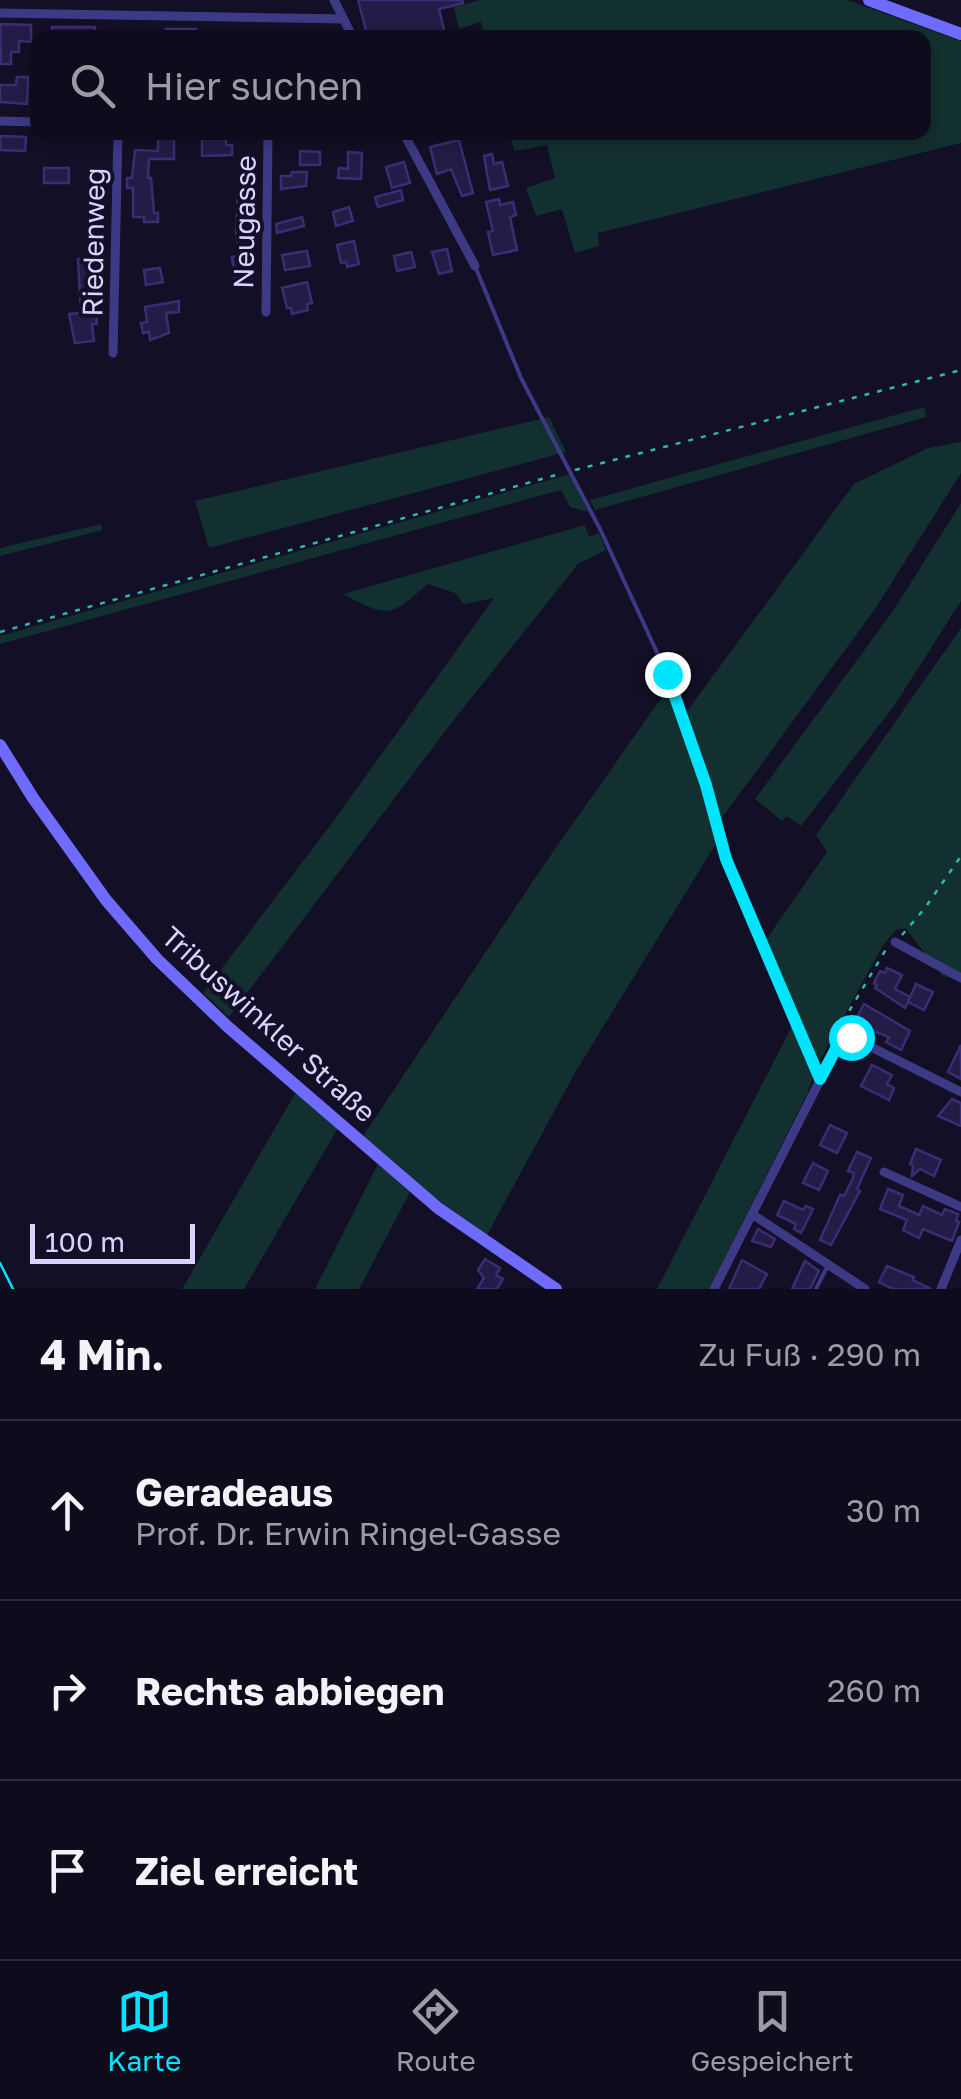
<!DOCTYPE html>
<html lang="de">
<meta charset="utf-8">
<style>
body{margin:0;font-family:"Golos Text",sans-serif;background:#1c1929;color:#f1f3f6}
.scale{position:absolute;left:30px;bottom:25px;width:165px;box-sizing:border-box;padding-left:10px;border:5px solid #d9d4ff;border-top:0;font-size:28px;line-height:35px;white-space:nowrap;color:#d9d4ff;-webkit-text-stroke:8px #130f26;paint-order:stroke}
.stop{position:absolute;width:30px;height:30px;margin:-22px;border:8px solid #00e5ff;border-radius:50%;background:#fff}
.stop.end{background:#00e5ff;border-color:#fff;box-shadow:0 2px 10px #0008}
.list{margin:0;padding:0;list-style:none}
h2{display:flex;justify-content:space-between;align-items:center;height:130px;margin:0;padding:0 40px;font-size:42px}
h2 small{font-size:32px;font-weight:400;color:#9b9ba3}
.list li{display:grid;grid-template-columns:65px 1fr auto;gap:30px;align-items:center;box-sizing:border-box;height:180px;padding:0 40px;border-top:2px solid #2e2b3b}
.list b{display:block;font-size:38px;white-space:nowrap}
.list p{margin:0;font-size:32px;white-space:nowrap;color:#9b9ba3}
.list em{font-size:32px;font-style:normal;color:#9b9ba3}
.icon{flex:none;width:55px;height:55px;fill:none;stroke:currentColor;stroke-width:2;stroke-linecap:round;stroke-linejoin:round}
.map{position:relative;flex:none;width:961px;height:1289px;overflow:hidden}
.search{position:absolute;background:#0e0b1c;box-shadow:0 5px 15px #0003;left:30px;right:30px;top:30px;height:110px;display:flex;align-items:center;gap:25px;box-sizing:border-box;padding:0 35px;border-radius:20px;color:#9b9ba3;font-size:38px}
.sheet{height:670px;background:#0e0b1c}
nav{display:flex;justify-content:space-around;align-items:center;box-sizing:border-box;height:140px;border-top:2px solid #2e2b3b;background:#0e0b1c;font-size:28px;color:#9b9ba3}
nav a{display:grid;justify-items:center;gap:5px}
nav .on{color:#00e5ff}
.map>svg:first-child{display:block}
.green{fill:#12302f}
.building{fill:#241b47;stroke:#3b2d73;stroke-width:2.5}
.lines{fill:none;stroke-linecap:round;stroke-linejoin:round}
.path{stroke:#2fb8b0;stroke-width:2.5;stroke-dasharray:5 8;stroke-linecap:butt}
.lane{stroke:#3d3a85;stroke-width:4}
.street{stroke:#3d3a85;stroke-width:9}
.secondary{stroke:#6f6bff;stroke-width:12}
.tram{stroke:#00e5ff;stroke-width:2.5}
.route{stroke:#00e5ff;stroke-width:12}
.labels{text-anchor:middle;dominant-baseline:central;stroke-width:8;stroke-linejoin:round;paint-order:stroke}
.street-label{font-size:28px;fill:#d9d4ff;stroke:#130f26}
</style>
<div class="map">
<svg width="961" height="1289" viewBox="0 0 961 1289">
<rect width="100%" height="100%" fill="#130f26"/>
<g class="green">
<path d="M480 0H847L961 41V143L598 233 599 246 575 253 562 209 536 216 526 188 555 178 547 145 515 151 508 133 924 132V38L484 37 481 22 459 29 454 7Z"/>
<path d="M924 407 926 417 595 510 590 500Z"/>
<path d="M549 417 566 452 209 548 195 501Z"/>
<path d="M961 442V473L875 609 719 822 685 714 854 484 928 448Z"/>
<path d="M570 474 588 512 570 507 561 490 0 644V636Z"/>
<path d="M961 503V601L894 706 801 826 787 816 782 821 755 799 893 611Z"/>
<path d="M101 524 103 530 0 556V548Z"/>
<path d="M585 525 589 537 599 533 606 550 578 564 453 721 229 1017 203 993 332 823 494 598 464 604 455 593 428 584C388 618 389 618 343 594Z"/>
<path d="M961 628V981L943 976 905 928 896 930 882 947 815 1069 808 1092 709 1289H657L793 1024 761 947 827 852 816 835Z"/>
<path d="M669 687 698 769 710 824 717 842 576 1071 487 1235 431 1195 363 1136 541 869Z"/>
<path d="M296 1092 338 1128 244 1289H182Z"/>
<path d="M378 1164 410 1192 359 1289H315Z"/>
</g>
<g class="building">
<path d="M358 0H462L463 3 439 9 446 38H368Z"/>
<path d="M0 24 31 25V42L19 41V52H11V64H1Z"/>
<rect x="52" y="27" width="43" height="11"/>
<path d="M166 29H196L195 38H167Z"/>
<path d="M17 77H28L27 104 0 102V85H16Z"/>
<path d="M0 136 26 137 25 151 0 150Z"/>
<path d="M158 137 174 138V159H149L148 178H151L154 213H158V222H144V217H133V188H127V178H132L135 150 158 151Z"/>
<path d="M202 139H226V145H232V155L202 156Z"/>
<path d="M459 140 473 193 462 196 451 169 437 174 430 147Z"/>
<path d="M300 151 320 152V165H300Z"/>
<path d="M348 152 362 153 361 179 338 178 339 168 348 169Z"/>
<path d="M492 154 494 164 502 162 508 186 490 190 484 156Z"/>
<path d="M404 162 410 183 392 188 386 167Z"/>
<rect x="44" y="168" width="25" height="15"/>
<path d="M292 172H307L306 186 281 189V176H291Z"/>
<path d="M401 190 403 200 378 207 375 197Z"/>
<path d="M238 192H253L252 244H247L252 283 236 286 232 257 239 256 236 232Z"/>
<path d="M499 199 500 205 513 202 516 215 510 217 517 250 493 255 488 232 493 231 486 202Z"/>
<path d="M349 207 353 221 336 226 333 212Z"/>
<path d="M302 217 304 226 277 233 276 224Z"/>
<path d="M354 241 359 264 347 267 346 262 341 263 337 245Z"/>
<path d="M447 249 452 271 439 274 432 252Z"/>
<path d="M307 251 310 266 285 270 282 255Z"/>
<path d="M411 252 415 267 397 271 394 256Z"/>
<path d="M97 257 100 301 99 311H96L97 324H92L94 341 75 343 69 314 81 313 78 259Z"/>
<path d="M160 268 163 282 146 285 144 270Z"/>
<path d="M307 282 312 303 307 304 308 310 292 314 291 308H287L282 288Z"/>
<path d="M179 301V312L166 313 169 333 150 340 149 332 143 333 141 323 147 322 145 307Z"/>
<path d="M887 968 902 975 895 989 910 997 905 1008 875 988 877 985 874 983 880 971 885 973Z"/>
<path d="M916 984 933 992 924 1010 908 1002Z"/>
<path d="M864 1004 910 1031 901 1050 886 1042 889 1037 854 1023Z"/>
<path d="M961 1045V1079L948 1072Z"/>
<path d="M872 1065 892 1075 887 1084 894 1088 889 1100 861 1086Z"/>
<path d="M952 1099 961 1103V1126L938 1116Z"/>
<path d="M830 1125 847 1133 837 1153 820 1145Z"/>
<path d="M916 1149 941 1160 934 1176 920 1169 912 1176 913 1166 910 1164Z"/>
<path d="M857 1152 871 1158 857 1189 860 1191 831 1245 820 1240 840 1195 844 1196 853 1178 854 1173 848 1171Z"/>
<path d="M813 1163 828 1171 819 1190 803 1183Z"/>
<path d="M888 1189 903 1195 899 1206 919 1215 923 1206 942 1215 945 1209 958 1214 956 1221 959 1222 952 1241 923 1229 919 1238 903 1230 907 1220 880 1209Z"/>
<path d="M784 1201 803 1210 806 1206 813 1209 801 1233 794 1229 796 1224 777 1215Z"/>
<path d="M758 1229 775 1239 771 1247 752 1241Z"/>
<path d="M485 1259 500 1268 496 1275 503 1279 497 1289H477L484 1278 478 1270Z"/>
<path d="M742 1260 767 1274 759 1289H729Z"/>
<path d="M805 1261 819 1271 810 1289H792Z"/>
<path d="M887 1266 914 1277 913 1280 931 1289H893L879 1282Z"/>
</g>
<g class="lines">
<g class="path">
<path d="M575 470 961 370"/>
<path d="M0 632 563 473"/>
<path d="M902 935 925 908 961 856"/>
<path d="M836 1033 888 946"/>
</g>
<g class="lane">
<path d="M475 266 521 378 601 531 667 674 706 785 726 859 819 1075"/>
<path d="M816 1289 827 1267"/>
</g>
<g class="street">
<path d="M334 0 353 38"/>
<path d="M0 13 343 19"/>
<path d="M0 121 38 122"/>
<path d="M403 132 475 266"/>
<path d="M266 312 268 132"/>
<path d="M113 353 118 132"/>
<path d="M895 942 961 978"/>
<path d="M884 1172 961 1207"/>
<path d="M752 1214 865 1289"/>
<path d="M714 1289 840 1041 851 1037 961 1092"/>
<path d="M941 1289 961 1240"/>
</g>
<g class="secondary">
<path d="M869 0 961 34"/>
<path d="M0 745 33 798 106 900 157 959 228 1027 438 1208 556 1289"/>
</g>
<path class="tram" d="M0 1263 13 1289"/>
</g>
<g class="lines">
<path class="route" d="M667 674 706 785 726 859 820 1079 840 1041 851 1037"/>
</g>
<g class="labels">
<g class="street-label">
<text transform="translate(244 222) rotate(-89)">Neugasse</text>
<text transform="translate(93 242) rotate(-89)">Riedenweg</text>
<text transform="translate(269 1024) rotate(42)">Tribuswinkler Straße</text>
</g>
</g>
</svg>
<div class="scale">100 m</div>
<div class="stop" style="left:851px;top:1037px"></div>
<div class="stop end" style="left:667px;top:674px"></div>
<div class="search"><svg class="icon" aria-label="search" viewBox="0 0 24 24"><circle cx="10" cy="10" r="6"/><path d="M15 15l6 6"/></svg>Hier suchen</div>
</div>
<section class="sheet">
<h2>4 Min.<small>Zu Fuß · 290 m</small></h2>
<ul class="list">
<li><svg class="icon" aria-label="ahead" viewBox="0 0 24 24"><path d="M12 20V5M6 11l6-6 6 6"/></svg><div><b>Geradeaus</b><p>Prof. Dr. Erwin Ringel-Gasse</p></div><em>30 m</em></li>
<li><svg class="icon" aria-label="right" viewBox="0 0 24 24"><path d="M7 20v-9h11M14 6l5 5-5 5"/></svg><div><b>Rechts abbiegen</b></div><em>260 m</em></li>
<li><svg class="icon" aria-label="arrive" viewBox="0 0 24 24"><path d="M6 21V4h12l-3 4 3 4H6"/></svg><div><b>Ziel erreicht</b></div></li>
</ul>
</section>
<nav>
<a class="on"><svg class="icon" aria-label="map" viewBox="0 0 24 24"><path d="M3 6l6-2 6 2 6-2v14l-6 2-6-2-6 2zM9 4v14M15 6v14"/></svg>Karte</a>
<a><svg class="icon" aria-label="directions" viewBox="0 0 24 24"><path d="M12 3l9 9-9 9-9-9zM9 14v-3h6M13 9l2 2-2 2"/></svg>Route</a>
<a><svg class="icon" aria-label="saved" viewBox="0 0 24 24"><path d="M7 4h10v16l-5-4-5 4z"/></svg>Gespeichert</a>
</nav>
